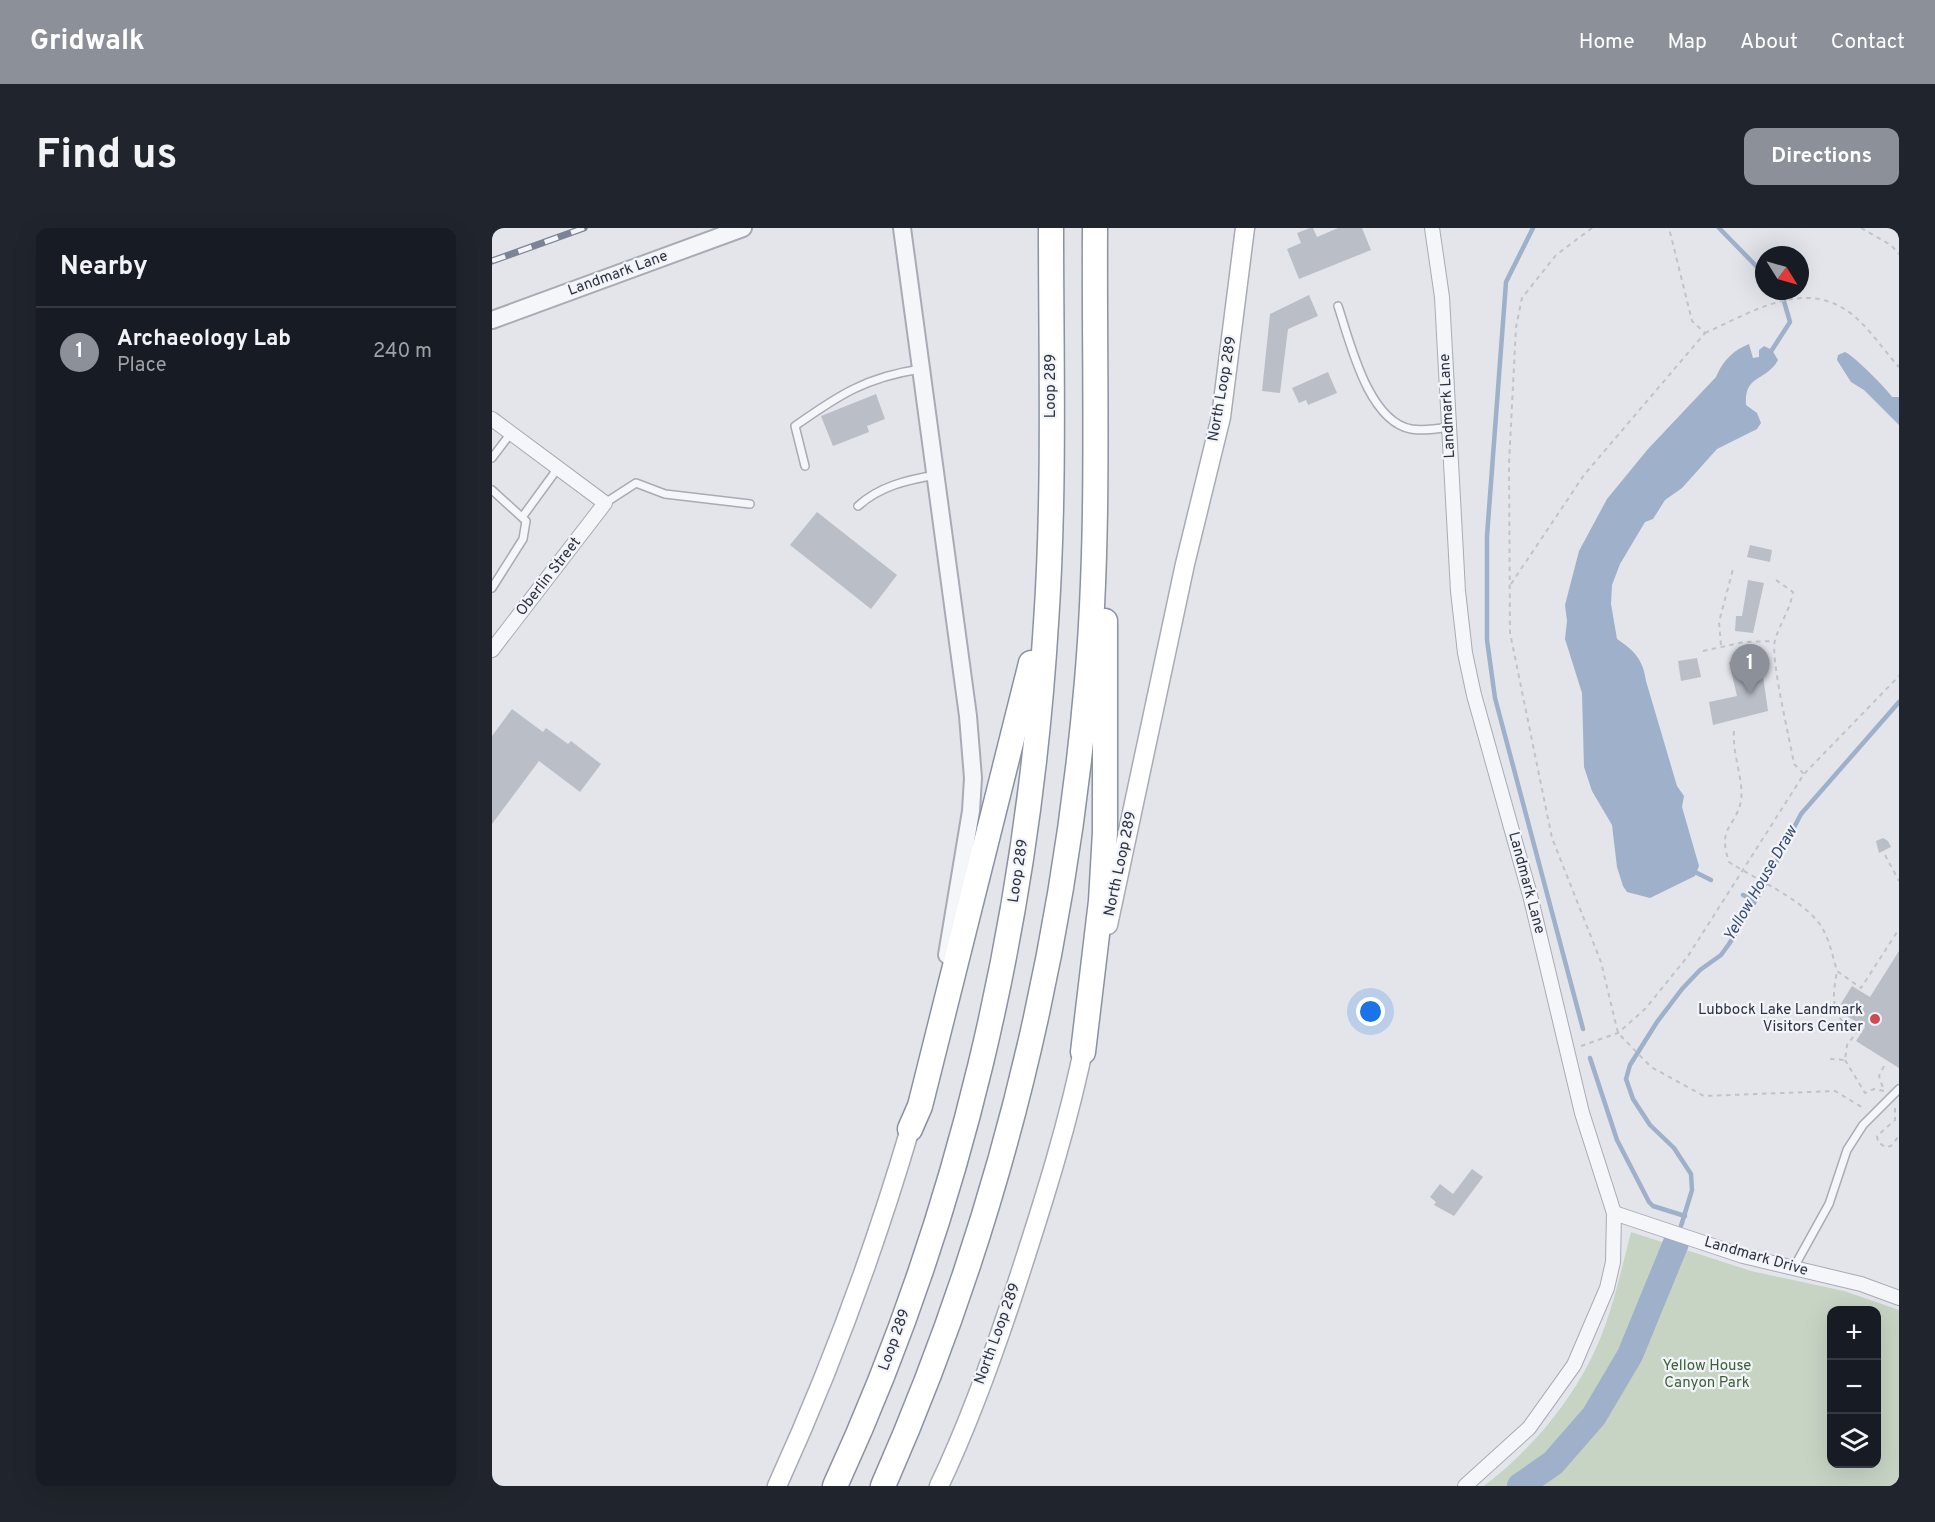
<!DOCTYPE html>
<meta charset="utf-8">
<style>
body{margin:0;font-family:Overpass,sans-serif;background:#20242c;color:#f1f3f6}
.controls{position:absolute;right:18px;bottom:18px;display:grid;overflow:hidden;border-radius:12px;box-shadow:0 6px 24px #0002}
.controls button{width:54px;height:54px;display:grid;place-items:center;padding:0;border:0;border-bottom:2px solid #363941;background:#171b24;color:#f1f3f6;font:30px sans-serif}
.compass{position:absolute;left:1263px;top:18px;width:54px;height:54px;border-radius:50%;background:#171b24;box-shadow:0 6px 24px #0002;rotate:127deg}
.you{position:absolute;left:879px;top:784px;width:21px;height:21px;margin:-15px;border:4px solid #fff;border-radius:50%;background:#1a73e8;box-shadow:0 0 0 9px #1a73e833}
.badge{display:grid;place-items:center;width:39px;height:39px;border-radius:50%;background:#8c9099;color:#fff;font-size:20px;font-weight:700}
.pin{position:absolute;translate:-50% -50px;filter:drop-shadow(0 2px 3px #0008)}
.pin::after{content:'';position:absolute;top:32px;width:21px;height:18px;background:inherit;clip-path:polygon(0 0,100% 0,50% 100%)}
.list{margin:0;padding:0;list-style:none}
h2{display:flex;justify-content:space-between;align-items:center;height:78px;margin:0;padding:0 24px;font-size:26px}
h2 small{font-size:20px;font-weight:400;color:#9ea1a6}
.list li{display:grid;grid-template-columns:39px 1fr auto;gap:18px;align-items:center;box-sizing:border-box;height:90px;padding:0 24px;border-top:2px solid #363941}
.list b{display:block;font-size:22px;white-space:nowrap}
.list p{margin:0;font-size:20px;white-space:nowrap;color:#9ea1a6}
.list em{font-size:20px;font-style:normal;color:#9ea1a6}
.icon{flex:none;width:33px;height:33px;fill:none;stroke:currentColor;stroke-width:2;stroke-linecap:round;stroke-linejoin:round}
.map{position:relative;flex:none;width:1407px;height:1258px;overflow:hidden;border-radius:12px}
header{display:flex;align-items:center;gap:36px;box-sizing:border-box;height:84px;padding:0 30px;background:#8c9099;color:#fff}
header strong{font-size:28px}
nav{display:flex;gap:33px;margin-inline-start:auto;font-size:21px}
.intro{display:flex;align-items:center;justify-content:space-between;box-sizing:border-box;height:144px;padding:0 36px}
h1{margin:0;font-size:42px}
.button{padding:15px 27px;border-radius:12px;background:#8c9099;color:#fff;font-size:21px;font-weight:700}
main{display:flex;gap:36px;padding:0 36px}
aside{flex:1;background:#171b24;border-radius:12px;box-shadow:0 6px 24px #0002}
.map>svg:first-child{display:block}
.green{fill:#c7d4c4;fill-rule:evenodd}
.water{fill:#9eb0ca}
.lines{fill:none;stroke-linecap:round;stroke-linejoin:round}
.stream{stroke:#9eb0ca;stroke-width:4.5}
.river{stroke:#9eb0ca;stroke-width:26}
.building{fill:#babec7}
.service-casing{stroke:#a8abb5;stroke-width:10}
.minor-casing{stroke:#a8abb5;stroke-width:16}
.tertiary-casing{stroke:#a8abb5;stroke-width:20}
.secondary-casing{stroke:#a8abb5;stroke-width:21}
.motorway-casing{stroke:#8a91a1;stroke-width:27}
.path{stroke:#c0c3c9;stroke-width:2;stroke-dasharray:4.5 4.5;stroke-linecap:butt}
.service{stroke:#f5f6f9;stroke-width:7}
.minor{stroke:#f5f6f9;stroke-width:14}
.tertiary{stroke:#f5f6f9;stroke-width:16}
.secondary{stroke:#fff;stroke-width:18}
.motorway{stroke:#fff;stroke-width:24}
.rail-casing{stroke:#7c8394;stroke-width:7}
.rail{stroke:#f2f4f8;stroke-width:4.5;stroke-dasharray:14;stroke-linecap:butt}
.poi-dot{fill:#cd4a53;stroke:#f2f4f8;stroke-width:2}
.labels{text-anchor:middle;dominant-baseline:central;stroke-width:4.5;stroke-linejoin:round;paint-order:stroke}
.street-label{font-size:15px;fill:#2b3142;stroke:#f2f4f8}
.poi-label{font-size:15px;fill:#2b3142;stroke:#f2f4f8;text-anchor:end}
.park-label{font-size:15px;fill:#3c5e38;stroke:#f2f4f8}
.water-label{font-size:16px;font-style:italic;fill:#354c76;stroke:#f2f4f8}
</style>
<header>
<strong>Gridwalk</strong>
<nav><a>Home</a><a>Map</a><a>About</a><a>Contact</a></nav>
</header>
<div class="intro"><h1>Find us</h1><a class="button">Directions</a></div>
<main>
<aside>
<h2>Nearby<small></small></h2>
<ul class="list">
<li><span class="badge">1</span><div><b>Archaeology Lab</b><p>Place</p></div><em>240 m</em></li>
</ul>
</aside>
<div class="map">
<svg width="1407" height="1258" viewBox="0 0 1407 1258">
<rect width="100%" height="100%" fill="#e3e5eb"/>
<path class="green" d="M1139 1004 1259 1043 1352 1063 1407 1082V1258H992C1045 1217 1090 1162 1113 1098 1124 1067 1131 1035 1139 1004ZM1340 1082H1384V1236H1340Z"/>
<g class="water">
<path d="M1257 116 1261 130 1267 129V122L1272 118 1280 122 1286 132C1274 154 1252 146 1254 177L1265 185 1269 195 1265 201 1225 221 1190 260 1173 272 1161 291 1153 294 1128 336 1120 357 1119 376 1125 411C1143 423 1151 432 1154 453L1185 558 1192 568 1190 579 1207 638 1203 648 1158 670 1135 664 1131 658 1125 639 1120 597 1100 563 1092 539 1090 465 1073 411 1075 393 1073 377 1087 323 1115 271 1156 221 1224 149C1231 133 1240 123 1257 116Z"/>
<path d="M1353 124C1361 127 1396 162 1400 169H1407V197L1372 162 1359 154 1345 132 1346 127Z"/>
</g>
<g class="lines">
<g class="stream">
<path d="M1041 0 1014 54 995 308V412L1003 470 1091 801"/>
<path d="M1227 0 1272 46"/>
<path d="M1278 125 1298 94 1289 63"/>
<path d="M1199 642 1219 652"/>
<path d="M1251 667 1263 673"/>
<path d="M1098 830 1125 912 1157 974 1161 978 1193 988"/>
<path d="M1189 998 1200 962 1199 946 1182 920 1158 897 1141 871 1134 851 1138 837 1165 794 1190 761 1208 742 1229 727 1237 716 1271 660 1309 586 1407 474"/>
</g>
<path class="river" d="M1028 1258 1061 1235 1102 1188 1138 1127 1184 1015"/>
</g>
<g class="building">
<path d="M818 0H821L825 9 846 0H870L879 22 807 51 795 21 809 15 805 5Z"/>
<path d="M817 67 826 88 796 101 788 165 770 163 778 86Z"/>
<path d="M836 144 845 165 816 177 814 172 807 175 800 160Z"/>
<path d="M384 166 393 191 375 198 377 204 341 218 329 188Z"/>
<path d="M325 284 405 347 379 381 298 317Z"/>
<path d="M1258 317 1280 322 1278 334 1255 329Z"/>
<path d="M1256 352 1272 355 1261 405 1243 403 1244 388H1250Z"/>
<path d="M1268 427 1276 483 1221 497 1217 474 1245 468 1237 434Z"/>
<path d="M1205 430 1209 449 1189 453 1186 433Z"/>
<path d="M20 481 51 504 54 500 76 516 79 513 109 536 88 564 47 533 0 596V508Z"/>
<path d="M1391 610 1396 613 1399 619 1387 625 1384 613Z"/>
<path d="M1407 723V840L1364 813 1373 799 1345 782 1360 758 1378 769Z"/>
<path d="M980 941 991 949 962 988 942 977 944 974 938 969 948 956 961 966Z"/>
</g>
<g class="lines">
<g class="service-casing">
<g id="service">
<path d="M846 78C858 114 876 193 919 201 932 203 944 201 956 199"/>
<path d="M0 230 19 205"/>
<path d="M313 238 303 198C347 167 374 149 429 141"/>
<path d="M0 262 34 293 31 311 0 360"/>
<path d="M113 275 144 255 173 266 258 276"/>
<path d="M366 278C388 258 415 252 444 247"/>
<path d="M31 288 66 240"/>
<path d="M1301 1041 1337 976 1355 922 1371 897 1407 861"/>
</g>
</g>
<g class="minor-casing">
<g id="minor">
<path d="M940 0 950 69 966 363 973 425 982 467 1038 667 1090 885 1122 985 1121 1034 1115 1060 1082 1137 1037 1200 973 1258"/>
<path d="M0 191 113 275 0 422"/>
<path d="M1122 985 1251 1028 1369 1056 1407 1070"/>
</g>
</g>
<g class="tertiary-casing">
<g id="tertiary">
<path d="M410 0 476 488 481 550 479 583 455 727"/>
<path d="M0 92 251 0"/>
</g>
</g>
<g class="secondary-casing">
<g id="secondary">
<path d="M616 697 693 336 729 189 753 0"/>
<path d="M285 1258C338 1142 382 1023 418 901"/>
<path d="M447 1258C479 1191 504 1120 527 1049 552 972 577 893 593 813"/>
</g>
</g>
<g class="motorway-casing">
<g id="motorway">
<path d="M591 824 609 673 613 604V393"/>
<path d="M418 901 428 878 539 435"/>
<path d="M343 1258C468 987 536 692 554 395 563 264 559 131 559 0"/>
<path d="M391 1258C504 1002 571 731 595 453 608 303 602 151 603 0"/>
</g>
</g>
<g class="path">
<path d="M1100 0 1064 27 1030 70 1024 99 1017 235 1018 405 1060 610 1109 734 1126 805 1159 839 1212 868 1343 863 1373 881"/>
<path d="M1369 0 1399 17 1407 26"/>
<path d="M1213 105C1254 87 1305 54 1349 79 1373 92 1389 120 1407 139"/>
<path d="M1284 352 1301 364C1298 382 1288 395 1283 412 1278 430 1298 512 1302 536L1312 546"/>
<path d="M1019 356 1092 247 1213 105 1200 93 1177 0"/>
<path d="M1229 417 1227 394 1241 341"/>
<path d="M1211 423 1252 414 1282 413"/>
<path d="M1242 503C1240 526 1252 552 1249 573 1243 601 1225 598 1237 634 1263 651 1308 670 1327 695 1337 709 1340 726 1345 743L1369 760 1407 701"/>
<path d="M1393 627 1407 653"/>
<path d="M1089 818 1126 805 1154 780 1196 728 1312 546 1407 448"/>
<path d="M1338 831 1353 832 1355 817 1364 805C1338 788 1340 771 1345 743"/>
<path d="M1353 832 1373 865 1382 861 1392 863 1387 848 1392 838"/>
<path d="M1403 880V892L1385 908 1386 914 1393 919 1399 918 1407 908"/>
</g>
<use href="#service" class="service"/>
<use href="#minor" class="minor"/>
<use href="#tertiary" class="tertiary"/>
<use href="#secondary" class="secondary"/>
<use href="#motorway" class="motorway"/>
<g class="rail-casing">
<path id="rail" d="M0 33 92 0"/>
</g>
<use href="#rail" class="rail"/>
</g>
<circle class="poi-dot" cx="1383" cy="791" r="6"/>
<g class="labels">
<g class="street-label">
<text transform="translate(126 46) rotate(-20)">Landmark Lane</text>
<text transform="translate(559 158) rotate(-90)">Loop 289</text>
<text transform="translate(731 161) rotate(-80)">North Loop 289</text>
<text transform="translate(956 178) rotate(-93)">Landmark Lane</text>
<text transform="translate(57 349) rotate(-52)">Oberlin Street</text>
<text transform="translate(629 636) rotate(-78)">North Loop 289</text>
<text transform="translate(527 643) rotate(-81)">Loop 289</text>
<text transform="translate(1034 655) rotate(75)">Landmark Lane</text>
<text transform="translate(1264 1029) rotate(16)">Landmark Drive</text>
<text transform="translate(506 1106) rotate(-70)">North Loop 289</text>
<text transform="translate(403 1112) rotate(-70)">Loop 289</text>
</g>
<g class="poi-label">
<text x="1371" y="782">Lubbock Lake Landmark<tspan x="1371" dy="17">Visitors Center</tspan></text>
</g>
<g class="park-label">
<text x="1215" y="1138">Yellow House<tspan x="1215" dy="17">Canyon Park</tspan></text>
</g>
<g class="water-label">
<text transform="translate(1269 656) rotate(-60)">Yellow House Draw</text>
</g>
</g>
</svg>
<div class="controls">
<button>+</button>
<button>−</button>
<button><svg class="icon" aria-label="layers" viewBox="0 0 24 24"><path d="M12 4l9 5-9 5-9-5zM3 14l9 5 9-5"/></svg></button>
</div>
<svg class="compass" viewBox="-18 -18 36 36"><path d="M0-13l5 13h-10z" fill="#e53935"/><path d="M0 13l5-13h-10z" fill="#9ea1a6"/></svg>
<div class="you"></div>
<div class="pin badge" style="left:1258px;top:466px">1</div>
</div>
</main>
